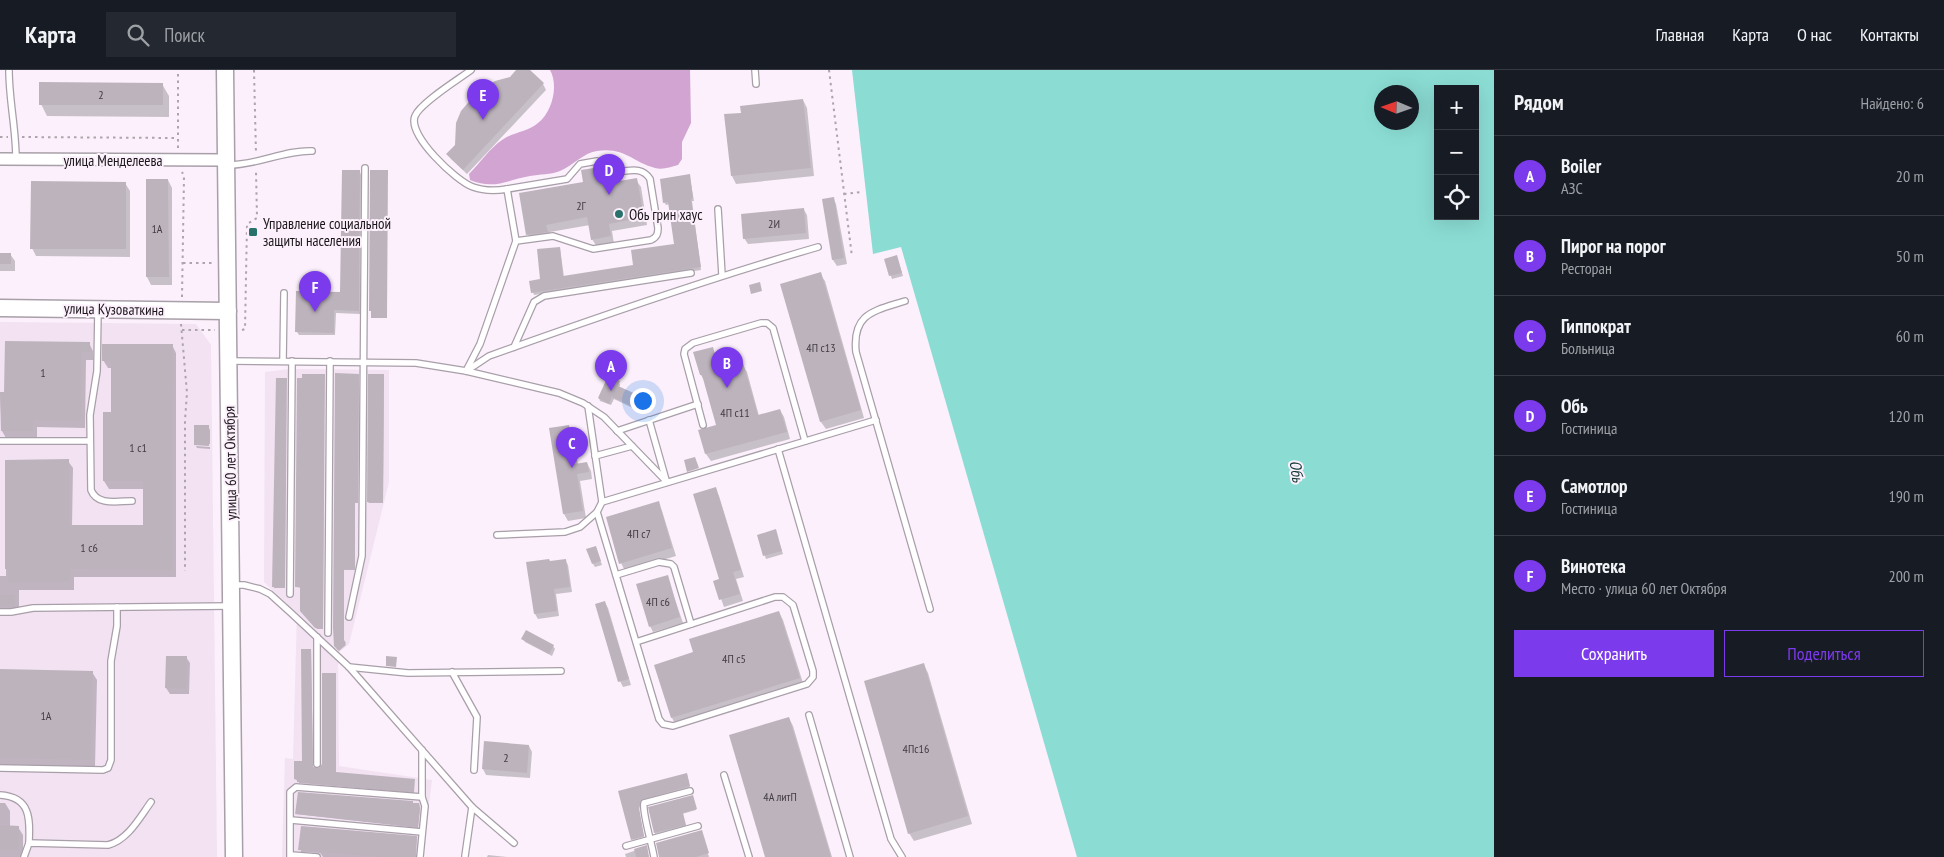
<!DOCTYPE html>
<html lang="ru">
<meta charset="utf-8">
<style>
body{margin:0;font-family:"PT Sans Narrow",sans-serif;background:#242831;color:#f1f3f6}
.controls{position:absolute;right:15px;top:15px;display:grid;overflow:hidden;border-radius:0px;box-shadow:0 5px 20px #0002}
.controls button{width:45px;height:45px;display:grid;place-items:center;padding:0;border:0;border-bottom:1px solid #363941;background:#171b24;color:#f1f3f6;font:25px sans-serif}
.compass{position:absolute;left:1374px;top:15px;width:45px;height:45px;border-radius:50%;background:#171b24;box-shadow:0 5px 20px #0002;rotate:272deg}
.you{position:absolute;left:642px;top:330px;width:18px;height:18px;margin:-12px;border:4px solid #fff;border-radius:50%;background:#1a73e8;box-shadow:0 0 0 8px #1a73e833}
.badge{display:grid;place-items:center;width:32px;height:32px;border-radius:50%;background:#7c3aed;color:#fff;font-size:16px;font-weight:700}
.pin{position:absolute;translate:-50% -41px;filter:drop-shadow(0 1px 2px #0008)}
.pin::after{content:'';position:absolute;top:26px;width:18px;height:15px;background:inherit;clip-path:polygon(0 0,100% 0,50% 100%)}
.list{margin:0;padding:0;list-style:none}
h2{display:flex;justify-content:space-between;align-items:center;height:65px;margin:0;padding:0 20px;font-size:21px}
h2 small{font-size:16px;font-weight:400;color:#9ea1a6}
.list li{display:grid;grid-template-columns:32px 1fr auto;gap:15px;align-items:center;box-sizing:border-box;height:80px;padding:0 20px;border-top:1px solid #363941}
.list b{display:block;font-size:19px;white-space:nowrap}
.list p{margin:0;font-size:16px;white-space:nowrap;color:#9ea1a6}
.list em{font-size:16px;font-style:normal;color:#9ea1a6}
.actions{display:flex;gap:10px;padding:15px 20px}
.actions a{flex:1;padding:11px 0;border:1px solid #7c3aed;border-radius:0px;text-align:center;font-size:18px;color:#7c3aed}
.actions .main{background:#7c3aed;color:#fff}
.icon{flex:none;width:28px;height:28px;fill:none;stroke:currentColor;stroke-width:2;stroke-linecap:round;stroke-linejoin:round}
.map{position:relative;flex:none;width:1494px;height:787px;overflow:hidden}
header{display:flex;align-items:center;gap:30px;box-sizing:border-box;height:70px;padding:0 25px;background:#171b24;border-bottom:1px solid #363941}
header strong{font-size:24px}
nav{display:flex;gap:28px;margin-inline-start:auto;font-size:18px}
.search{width:350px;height:45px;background:#242831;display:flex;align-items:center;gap:12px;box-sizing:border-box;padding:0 18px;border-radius:0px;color:#9ea1a6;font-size:19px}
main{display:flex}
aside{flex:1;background:#171b24}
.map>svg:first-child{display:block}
.built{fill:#f2e2f2}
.forest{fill:#d1a4d2}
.water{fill:#8bddd4;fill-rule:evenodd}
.shadow{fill:#0003}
.building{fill:#bdb3bd}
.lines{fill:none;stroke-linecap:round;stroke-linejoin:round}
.service-casing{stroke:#a89fa9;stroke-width:8}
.minor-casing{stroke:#a89fa9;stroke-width:14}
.secondary-casing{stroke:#a89fa9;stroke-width:19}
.path{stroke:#ada4ad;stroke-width:2;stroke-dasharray:2.5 4;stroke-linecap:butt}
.service{stroke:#fff;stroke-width:5.5}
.minor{stroke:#fff;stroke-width:11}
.secondary{stroke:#fff;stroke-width:16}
.poi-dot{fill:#29726b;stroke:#fbf0fb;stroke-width:2}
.labels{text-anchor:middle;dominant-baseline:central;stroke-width:4;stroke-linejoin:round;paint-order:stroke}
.number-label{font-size:12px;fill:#433d43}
.street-label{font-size:15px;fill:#1a161a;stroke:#fbf0fb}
.poi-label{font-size:15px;fill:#1a161a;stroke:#fbf0fb;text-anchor:start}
.water-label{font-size:16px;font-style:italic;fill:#103834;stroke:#fbf0fb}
</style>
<header>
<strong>Карта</strong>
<div class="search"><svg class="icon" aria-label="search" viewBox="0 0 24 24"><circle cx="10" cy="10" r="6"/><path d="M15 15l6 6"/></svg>Поиск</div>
<nav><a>Главная</a><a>Карта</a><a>О нас</a><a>Контакты</a></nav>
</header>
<main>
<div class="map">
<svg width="1494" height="787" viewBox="0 0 1494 787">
<rect width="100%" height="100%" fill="#fbf0fb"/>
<g class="built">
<path d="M0 252 196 254 211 275 217 787H0Z"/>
<path d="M290 299 389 300V412L349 574 338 583 339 696 432 710 422 787H282L285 688 293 689 297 543 264 512 265 302Z"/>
</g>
<path class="forest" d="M550 0H690L691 53 682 72V89L678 95C670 97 663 100 655 98 632 92 625 77 597 81 585 82 572 96 560 101 550 105 540 104 530 106 507 110 494 120 470 110L469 104C480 93 490 78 502 70 513 62 528 62 538 53 552 42 559 16 550 0Z"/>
<path class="water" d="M852 0H1494V787H1077L901 177 873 184ZM1438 19H1475V146H1438ZM1382 22H1412V52H1382Z"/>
<g class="shadow">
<path d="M518 0H528L543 14 546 20 467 104 451 89 448 84 456 75 457 54 466 36 479 22 511 8Z"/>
<path d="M162 14 169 26V47L47 46 41 34Z"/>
<path d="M803 30 807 38 814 106 736 114 732 106 726 45 742 44Z"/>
<path d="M599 99 603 106 605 115 636 110 641 117 647 155 612 161 614 174 597 177 592 169 590 155 550 162 551 169 532 172 528 164Z"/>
<path d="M360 102 361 105 360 244 336 243 335 265H299L297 262 341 223Z"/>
<path d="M690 108 694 131H692L701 200 534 225 533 222 560 178 564 207 634 196 676 175 670 134 666 135 664 132Z"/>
<path d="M147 110H168L172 118V215H151L147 207Z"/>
<path d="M125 113 130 121V187L36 186 32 178Z"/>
<path d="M833 128 836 134 847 194 837 196 833 190 823 130Z"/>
<path d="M804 140 807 145 809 169 748 174 744 168Z"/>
<path d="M0 184H10L15 191V201H0Z"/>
<path d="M885 190H898L903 206 892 209Z"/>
<path d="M820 204 825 211 864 348 826 359 821 352 782 215Z"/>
<path d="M89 273 93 281V290H86L85 358 37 357V369L6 368 2 361 0 323H5Z"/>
<path d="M172 275 176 283V507H74V520H19V544H0V506H6V391H68L73 398 72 456H144V419H109L104 411 112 343 113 298H108L103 290Z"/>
<path d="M712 278 716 285 720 301 743 295 747 302 759 346 780 340 784 347 790 369 711 391 706 384 700 361 718 356 705 312 701 305Z"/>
<path d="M324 305 323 559H317L303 542 302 518 296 517Z"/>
<path d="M384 305 383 433H369L368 432Z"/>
<path d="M359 306 358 433H355V500H344V572L346 575 339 581 336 578Z"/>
<path d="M286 309 285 518H274V516Z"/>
<path d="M619 312 620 315 619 318 646 330 648 333 643 343 614 329 611 335 600 331 599 328Z"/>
<path d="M195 356H208L210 360V374L195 375Z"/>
<path d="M568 357 573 364 578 395 587 393 591 401 592 409 580 411 586 448 568 451 564 444Z"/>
<path d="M196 376 210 377V379L197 378Z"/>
<path d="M715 419 719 426 744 507 736 509 743 531 724 537 715 512 720 510Z"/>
<path d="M658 433 662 441 676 486 625 501 621 493Z"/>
<path d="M775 460 783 484 766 489 758 466Z"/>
<path d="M597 481 602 495 595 497 593 494Z"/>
<path d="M565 490 568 495 572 522 556 524 559 546 538 549 535 544Z"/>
<path d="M667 506 683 553 653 562 650 556Z"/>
<path d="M605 533 608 538 631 615 623 617 620 611Z"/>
<path d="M779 542 783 550 804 616 676 655 672 648 695 583Z"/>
<path d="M523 569 553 576 555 579 552 586 525 572Z"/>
<path d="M311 580 313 698 319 700 323 694 335 605 336 703 414 710V723L299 713V711L296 710 303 692Z"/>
<path d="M186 587 190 593 189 624H170L166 618Z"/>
<path d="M924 595 928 603 972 754 914 771 909 763Z"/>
<path d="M0 601 92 602 97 610 95 697 0 695Z"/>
<path d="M789 648 793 656 832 787H767Z"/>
<path d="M529 676 532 682 530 708 486 705 483 699Z"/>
<path d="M687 705 690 718 641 731 639 740 644 767 633 770 620 722Z"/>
<path d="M693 727 696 740 682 744 686 756 655 764 650 738Z"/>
<path d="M0 733H5L10 741V757H18L23 765V787H0Z"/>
<path d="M413 734H418L420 739 418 758 296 744Z"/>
<path d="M302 757 417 767 416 787H323L320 783 301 782Z"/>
<path d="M702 763 709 787H660Z"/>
<path d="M646 777 649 787H626L625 784Z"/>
<path d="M488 785 507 787H487Z"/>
</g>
<g class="building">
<path d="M516 0H530L544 13 463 100 446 84 455 75 456 53 461 41 478 21 495 11 510 7Z"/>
<path d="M39 12 163 13V35H39Z"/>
<path d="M803 29 811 98 731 106 724 44 741 43 740 36Z"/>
<path d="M600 97 602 114 637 108 644 147 609 154 611 166 591 170 587 147 546 155 548 162 526 165 519 123 583 112 581 100Z"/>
<path d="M342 100H360L359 241 334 240V263L295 262 296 221 340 222Z"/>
<path d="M370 100H388L387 248H371V241H369Z"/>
<path d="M690 104 693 128 691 129 701 197 531 223 529 211 540 209 537 179 560 177 563 206 633 195 631 180 674 174 668 132 663 133 660 109Z"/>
<path d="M146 109H168L169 207H146Z"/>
<path d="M31 111 126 112V179H30Z"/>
<path d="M834 127 844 188 832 190 822 129Z"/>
<path d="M804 138 806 163 743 169 741 144Z"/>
<rect x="0" y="183" width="11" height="11"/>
<path d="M897 185 902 203 889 206 884 189Z"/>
<path d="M821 202 861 340 820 352 780 214Z"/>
<path d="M760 212 762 221 751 224 749 215Z"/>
<path d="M5 271 90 272V282H82L81 350H33V361H1L0 322H4Z"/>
<path d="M102 274H173L172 500 70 499V512H8V499H5V390L69 389V455H143V411H103V342H111V291H102Z"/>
<path d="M713 277 719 300 743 293 758 345 780 339 787 362 705 384 698 360 716 355 702 305H700L693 282Z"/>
<path d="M335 303 359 304 358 432H355V497L354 499H344V570L346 573 338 580 334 576 333 558Z"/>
<path d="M302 304H325L323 558H315L300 541V517H295L297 308H302Z"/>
<path d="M368 304H384L383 432H367Z"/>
<path d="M608 306 620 311 618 316 647 329 642 341 612 327 609 334 598 328Z"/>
<path d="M276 308H287L285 517H272Z"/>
<path d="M194 355H209V376L194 375Z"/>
<path d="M569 355 575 394 587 392 589 402 577 404 583 441 563 444 549 358Z"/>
<path d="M695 387 699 398 687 402 684 390Z"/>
<path d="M716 417 741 500 733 502 740 524 719 530 713 511 719 509 693 424Z"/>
<path d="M659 431 672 478 619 494 606 447Z"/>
<path d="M776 459 782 481 763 486 757 465Z"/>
<path d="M596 476 601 491 592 494 586 479Z"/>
<path d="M549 489 550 491 566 489 570 517 554 519 557 541 534 544 526 492Z"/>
<path d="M668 505 680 547 649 557 636 514Z"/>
<path d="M0 525H15V537L0 536Z"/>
<path d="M605 531 629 609 618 612 595 534Z"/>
<path d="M779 541 800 608 671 648 654 595 693 582 689 569Z"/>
<path d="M526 560 554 575 549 584 521 569Z"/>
<path d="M301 579H311L313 697 319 698 322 694V603H336V702L415 709 414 722 297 712V710L294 709V691H302Z"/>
<path d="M166 586H187L186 619 165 618Z"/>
<path d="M386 586 397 587 396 597 386 596Z"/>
<path d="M924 593 968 746 908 764 864 611Z"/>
<path d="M0 599 93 601 91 690 0 688Z"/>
<path d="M789 647 831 787H765L729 665Z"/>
<path d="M484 671 529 675 527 703 482 699Z"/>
<path d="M687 703 690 716 641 730 639 738 644 766 631 770 618 721Z"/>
<path d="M298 722 413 731V733H419L420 737 418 757 295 744Z"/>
<path d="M693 725 697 739 683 743 686 755 654 763 648 737Z"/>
<path d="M0 755 19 756V780H0Z"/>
<path d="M301 756 417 766 415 787H380L298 780Z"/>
<path d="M702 760 709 783 696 787H659L656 773Z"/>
<path d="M647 775 649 787H636L634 779Z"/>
</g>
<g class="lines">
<g class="service-casing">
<g id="service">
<path d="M9 0C9 30 16 59 16 89"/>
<path d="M755 0 756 14"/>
<path d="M228 95C259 95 284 80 312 81"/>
<path d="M507 119 567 109 580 94 597 91 604 93 613 102C628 102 641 95 650 109L658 158C658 164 657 167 651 170L593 179 553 166 516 171"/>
<path d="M718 139 722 205"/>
<path d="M905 231C874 241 852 243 856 282L930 539"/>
<path d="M98 240 97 301 90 345 91 420C97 436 118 431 132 431"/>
<path d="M514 277 534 232 544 226 691 203"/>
<path d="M231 291 416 293 466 301 559 323 583 333 604 347 667 412"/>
<path d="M283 291 284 223"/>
<path d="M468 300 489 286C598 247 707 209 818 177"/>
<path d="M466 301 480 274 516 171 507 119C495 121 484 121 473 117 456 111 407 65 415 46 420 33 459 9 471 0"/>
<path d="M588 336 602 432 597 442 659 649 663 654 673 656 807 614 813 607V601L793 535 783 527H775L636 572"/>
<path d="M649 350 666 410"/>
<path d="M703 355 684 284 685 279 693 273 761 253H767L773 258 805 371"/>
<path d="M617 361 698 334"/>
<path d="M0 371H90"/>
<path d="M778 379 891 769 902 787"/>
<path d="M595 386 632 376"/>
<path d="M602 432 876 350"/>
<path d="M497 465 565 462 580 457 597 442"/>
<path d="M616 505 659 492 671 494 674 497 691 554"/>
<path d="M232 515H244L260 519 270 524 291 543 349 597 472 737 514 773"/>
<path d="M290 524 292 291"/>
<path d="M0 542H11L33 538 230 536"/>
<path d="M349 547 362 486 365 98"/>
<path d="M328 563 330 291"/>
<path d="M349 597 408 603 561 601"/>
<path d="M452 602 477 647 474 700"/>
<path d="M809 645 850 787"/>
<path d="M317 694V567"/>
<path d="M0 698 103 700 108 698 111 690V591L117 556V537"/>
<path d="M724 705 749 787"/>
<path d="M0 725C31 727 30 749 29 773"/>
<path d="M291 750 422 762"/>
<path d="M626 776 698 756"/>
<path d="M291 785 317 787"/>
<path d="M465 786 472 737"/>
<path d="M24 787 29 773 108 775C128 770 140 747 151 732"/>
<path d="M290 787V722L296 717 422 727"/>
<path d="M420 787 425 736 422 727V680"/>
<path d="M654 787C652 774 642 742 644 733L690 721"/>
</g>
</g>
<g class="minor-casing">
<path id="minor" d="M0 89 226 90"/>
</g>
<g class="secondary-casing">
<g id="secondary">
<path d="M225 0 234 787"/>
<path d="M0 238 228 241"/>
</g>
</g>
<g class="path">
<path d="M254 0 256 84"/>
<path d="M829 0 852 187"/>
<path d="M0 67H8"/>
<path d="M22 67 177 68"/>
<path d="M178 78V0"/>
<path d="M844 124 862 122"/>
<path d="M183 193H213"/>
<path d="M182 227 184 106 182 102"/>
<path d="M181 254 187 323 185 350V501"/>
<path d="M182 260H215"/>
<path d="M242 260 245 259 247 154 257 148 256 101"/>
</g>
<use href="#service" class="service"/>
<use href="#minor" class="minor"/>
<use href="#secondary" class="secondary"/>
</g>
<g class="poi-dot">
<circle cx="619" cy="144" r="5"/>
<rect x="248" y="157" width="10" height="10" rx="2.5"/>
</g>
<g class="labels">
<g class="number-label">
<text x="101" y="24">2</text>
<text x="581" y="135">2Г</text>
<text x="774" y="153">2И</text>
<text x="157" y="158">1А</text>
<text x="821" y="277">4П с13</text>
<text x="43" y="302">1</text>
<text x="735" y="342">4П с11</text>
<text x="138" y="377">1 с1</text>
<text x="639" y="463">4П с7</text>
<text x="89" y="477">1 с6</text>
<text x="658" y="531">4П с6</text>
<text x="734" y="588">4П с5</text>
<text x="46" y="645">1А</text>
<text x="916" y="678">4Пс16</text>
<text x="506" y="687">2</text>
<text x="780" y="726">4А литП</text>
</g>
<g class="street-label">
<text x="113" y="90">улица Менделеева</text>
<text transform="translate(114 239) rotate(1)">улица Кузоваткина</text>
<text transform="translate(230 393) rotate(-91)">улица 60 лет Октября</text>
</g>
<g class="poi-label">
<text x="629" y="144">Обь грин хаус</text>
<text x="263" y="153">Управление социальной<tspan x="263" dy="17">защиты населения</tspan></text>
</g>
<g class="water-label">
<text transform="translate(1297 401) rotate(81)">Обь</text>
</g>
</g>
</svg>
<div class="controls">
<button>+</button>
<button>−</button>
<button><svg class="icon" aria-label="locate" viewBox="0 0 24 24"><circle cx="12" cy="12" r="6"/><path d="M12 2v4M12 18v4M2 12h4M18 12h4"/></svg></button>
</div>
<svg class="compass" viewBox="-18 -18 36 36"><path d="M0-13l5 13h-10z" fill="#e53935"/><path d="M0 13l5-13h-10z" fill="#9ea1a6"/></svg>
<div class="you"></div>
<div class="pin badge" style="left:611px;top:321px">A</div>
<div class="pin badge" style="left:727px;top:318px">B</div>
<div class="pin badge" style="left:572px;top:398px">C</div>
<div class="pin badge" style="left:609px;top:125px">D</div>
<div class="pin badge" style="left:483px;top:50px">E</div>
<div class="pin badge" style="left:315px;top:242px">F</div>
</div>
<aside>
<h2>Рядом<small>Найдено: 6</small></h2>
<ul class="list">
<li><span class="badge">A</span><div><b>Boiler</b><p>АЗС</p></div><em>20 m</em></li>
<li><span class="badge">B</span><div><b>Пирог на порог</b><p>Ресторан</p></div><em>50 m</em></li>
<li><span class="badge">C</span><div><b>Гиппократ</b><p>Больница</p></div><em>60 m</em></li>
<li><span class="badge">D</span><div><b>Обь</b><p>Гостиница</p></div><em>120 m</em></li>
<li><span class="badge">E</span><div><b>Самотлор</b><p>Гостиница</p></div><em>190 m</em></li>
<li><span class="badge">F</span><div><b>Винотека</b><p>Место · улица 60 лет Октября</p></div><em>200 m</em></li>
</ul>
<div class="actions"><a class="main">Сохранить</a><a>Поделиться</a></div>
</aside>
</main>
